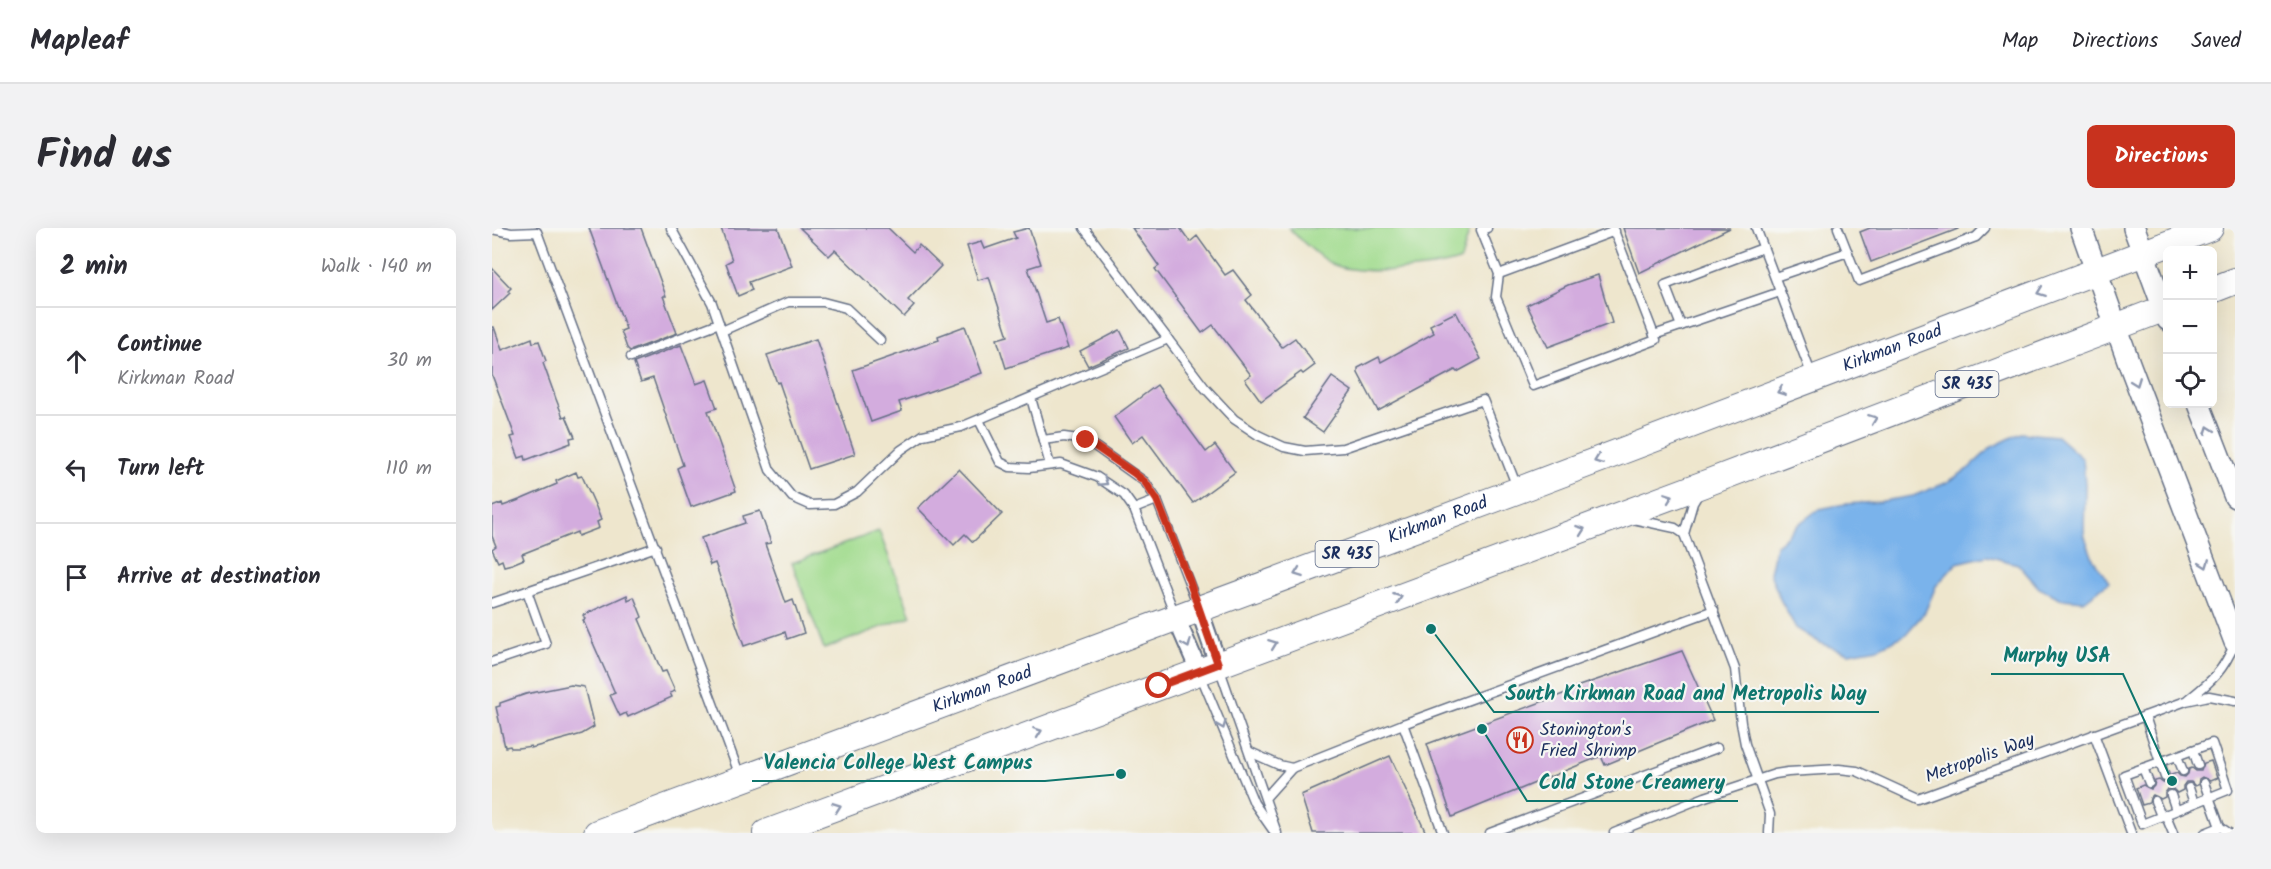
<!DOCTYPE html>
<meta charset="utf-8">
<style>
body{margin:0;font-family:Kalam,sans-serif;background:#f2f2f3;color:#2b2b33}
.controls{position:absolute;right:18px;top:18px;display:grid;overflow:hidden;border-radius:9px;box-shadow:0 6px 24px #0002}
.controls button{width:54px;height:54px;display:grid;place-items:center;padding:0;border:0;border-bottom:2px solid #e1e1e2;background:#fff;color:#2b2b33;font:30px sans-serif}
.stop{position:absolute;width:18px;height:18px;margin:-14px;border:4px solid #c8321e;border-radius:50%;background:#fff}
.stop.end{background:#c8321e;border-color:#fff;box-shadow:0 2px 6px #0008}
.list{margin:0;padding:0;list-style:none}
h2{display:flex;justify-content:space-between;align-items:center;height:78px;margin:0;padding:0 24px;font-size:26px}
h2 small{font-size:20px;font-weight:400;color:#7c7c81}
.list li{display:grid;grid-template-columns:39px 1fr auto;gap:18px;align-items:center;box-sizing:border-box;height:108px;padding:0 24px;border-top:2px solid #e1e1e2}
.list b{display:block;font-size:22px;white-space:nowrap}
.list p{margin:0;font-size:20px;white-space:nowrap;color:#7c7c81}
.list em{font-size:20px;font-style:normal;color:#7c7c81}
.icon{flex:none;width:33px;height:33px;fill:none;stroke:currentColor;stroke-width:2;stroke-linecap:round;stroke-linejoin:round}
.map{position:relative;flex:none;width:1743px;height:605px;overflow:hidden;border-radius:9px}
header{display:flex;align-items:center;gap:36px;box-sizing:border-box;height:84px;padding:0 30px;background:#fff;border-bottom:2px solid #e1e1e2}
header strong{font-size:28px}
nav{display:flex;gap:33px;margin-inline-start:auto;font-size:21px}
.intro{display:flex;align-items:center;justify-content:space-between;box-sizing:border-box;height:144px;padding:0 36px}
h1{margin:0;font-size:42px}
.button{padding:15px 27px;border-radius:9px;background:#c8321e;color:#fff;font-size:21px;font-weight:700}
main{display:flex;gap:36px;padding:0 36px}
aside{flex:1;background:#fff;border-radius:9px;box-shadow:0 6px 24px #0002}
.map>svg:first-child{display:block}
.green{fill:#a2dc8f;stroke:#5e8676;stroke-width:1.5}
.water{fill:#7ab3eb;stroke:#4a71a4;stroke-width:1.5}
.building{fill:#d3acde}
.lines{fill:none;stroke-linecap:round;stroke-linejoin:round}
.service-casing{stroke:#656f85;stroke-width:11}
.minor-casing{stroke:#656f85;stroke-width:20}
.tertiary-casing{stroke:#656f85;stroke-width:24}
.primary-casing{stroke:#656f85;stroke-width:28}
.service{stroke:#fff;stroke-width:8}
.minor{stroke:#fff;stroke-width:16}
.tertiary{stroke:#fff;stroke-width:21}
.primary{stroke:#fff;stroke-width:26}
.oneway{stroke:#8d97ae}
.route{stroke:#c8321e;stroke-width:8}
.labels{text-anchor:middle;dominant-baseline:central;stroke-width:4.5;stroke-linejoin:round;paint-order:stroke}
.shield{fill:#f6f6f2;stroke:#5d6b8a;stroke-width:1.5}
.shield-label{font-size:16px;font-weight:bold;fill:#1b2f5e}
.street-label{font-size:18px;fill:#1b2f5e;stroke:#f6f6f2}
.poi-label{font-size:18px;fill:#1b2f5e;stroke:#f6f6f2;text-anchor:start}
.leader{fill:none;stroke:#0f766e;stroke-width:2}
.callout-dot{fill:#0f766e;stroke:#f6f6f2;stroke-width:2}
.callout-label{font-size:20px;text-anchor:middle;font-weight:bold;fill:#0f766e;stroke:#f6f6f2;stroke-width:4.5;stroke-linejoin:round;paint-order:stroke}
</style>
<header>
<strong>Mapleaf</strong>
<nav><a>Map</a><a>Directions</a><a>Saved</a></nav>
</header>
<div class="intro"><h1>Find us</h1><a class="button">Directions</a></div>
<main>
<aside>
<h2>2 min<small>Walk · 140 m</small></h2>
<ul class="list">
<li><svg class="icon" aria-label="ahead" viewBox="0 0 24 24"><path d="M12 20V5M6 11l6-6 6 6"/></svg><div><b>Continue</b><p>Kirkman Road</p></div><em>30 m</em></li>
<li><svg class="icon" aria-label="left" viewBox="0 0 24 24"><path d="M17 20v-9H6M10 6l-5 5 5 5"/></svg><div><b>Turn left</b></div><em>110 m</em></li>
<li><svg class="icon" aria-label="arrive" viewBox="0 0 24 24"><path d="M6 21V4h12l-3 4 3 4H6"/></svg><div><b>Arrive at destination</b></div></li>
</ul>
</aside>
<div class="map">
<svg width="1743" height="605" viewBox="0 0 1743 605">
<rect width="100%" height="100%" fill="#f6f6f2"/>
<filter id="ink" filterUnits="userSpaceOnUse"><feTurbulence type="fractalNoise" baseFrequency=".0167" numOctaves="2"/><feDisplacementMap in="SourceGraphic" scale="12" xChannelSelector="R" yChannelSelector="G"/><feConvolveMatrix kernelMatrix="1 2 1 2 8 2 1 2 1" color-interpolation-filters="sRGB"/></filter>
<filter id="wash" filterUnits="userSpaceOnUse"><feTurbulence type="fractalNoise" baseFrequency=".008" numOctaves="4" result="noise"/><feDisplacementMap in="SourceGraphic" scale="24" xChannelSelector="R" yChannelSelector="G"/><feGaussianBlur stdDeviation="1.35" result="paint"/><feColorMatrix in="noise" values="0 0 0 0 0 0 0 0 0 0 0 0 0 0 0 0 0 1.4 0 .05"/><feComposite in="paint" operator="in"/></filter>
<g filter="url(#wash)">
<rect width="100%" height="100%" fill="#eee6cd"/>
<g class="green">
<path d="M797 0H978L969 32C942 42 866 48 840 36 829 31 805 9 797 0Z"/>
<path d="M387 303 419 388 332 421 300 335Z"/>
</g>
<path class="water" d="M1529 205 1565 208 1591 231 1593 256 1592 306 1601 331 1617 354 1592 373 1570 371 1547 360 1526 336 1495 328 1465 335 1444 358 1433 384 1413 407 1386 420 1357 425 1330 416 1304 400 1288 371 1278 345 1284 318 1308 295 1327 281 1353 276 1385 274 1421 268 1456 254 1476 241 1500 219Z"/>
<g id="blocks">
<g class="building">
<path d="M97 0H149L174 68H171L185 105 138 123 135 120 129 103 134 101Z"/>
<path d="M229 0H286L300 38 257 54 260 62 246 68 234 35 240 32Z"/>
<path d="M308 0H396L421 24 427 17 449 38 416 72 422 78 412 89 343 22 337 28Z"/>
<path d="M537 0 549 36 536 40 554 95 566 91 576 120 514 140 505 111 516 108 497 49 486 52 475 18 489 14 492 21 524 10 521 4Z"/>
<path d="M640 0H688L698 14 705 8 733 47 741 42 760 67 754 72 790 119 803 110 823 137 811 146 809 144 769 173 753 151 759 147 721 97 710 105 663 41 667 38Z"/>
<path d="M1131 0H1238L1147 45Z"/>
<path d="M1378 0H1466V1L1379 34 1368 4Z"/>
<path d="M0 40 19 60 16 63 18 65 0 82Z"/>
<path d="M1106 47 1120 95 1056 119 1035 77 1076 57Z"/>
<path d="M964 84 989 131 965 144 963 142 886 183 866 145V140L887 129 889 134 942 105 938 97Z"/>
<path d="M473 98 490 145 407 174 410 183 379 194 361 142 447 112 446 108Z"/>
<path d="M0 99H2L10 122 40 110 41 115 47 113 54 133 51 135 64 171 71 189 74 188 83 209 78 210 79 215 34 232 33 228 27 230 19 209 23 208 0 147Z"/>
<path d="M628 102 637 120 596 138 588 123Z"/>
<path d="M324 111 363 226 317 241 287 154 285 155 275 127Z"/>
<path d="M189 117 204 156 215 152 225 180 216 183 244 263 199 279 185 240 191 237 161 150 149 154 142 135Z"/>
<path d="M840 149 860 163 831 204 811 190Z"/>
<path d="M665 157 714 224 723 217 743 244 701 275 651 207 640 215 622 189Z"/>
<path d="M467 241 510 286 481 314 473 306 462 317 426 280Z"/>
<path d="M84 244 86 249 90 248 104 279 109 292 105 294 107 300 86 308 85 304 30 326 32 331 20 336 12 338 10 332 6 334 0 321 4 318 0 308V279L10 275 11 278 30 271 65 256 64 253Z"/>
<path d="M268 283 279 315 273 316 294 375 301 372 312 405 295 411 293 404 252 418 223 335 218 337 209 310 253 295 251 288Z"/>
<path d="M135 367 136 372 142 369 150 389 147 391 170 444 174 443 183 463 178 465 180 469 136 489 134 485 128 488 124 480 118 467 123 465 91 392 93 391 91 387Z"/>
<path d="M1190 423 1221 492 1113 537 1109 528 960 589 935 516 1082 462 1081 460Z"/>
<path d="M79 457 92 459 102 499 90 506 39 520V518L26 520H19L18 518 13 519 4 479 8 478V475L34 466Z"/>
<path d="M898 528 934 605H821L809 567Z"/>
<path d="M1719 533 1725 550 1718 553 1710 549 1707 551 1706 557 1703 558 1699 554H1694L1691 558V562L1685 565 1681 561H1676L1673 565V569L1669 571 1661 567 1658 570 1657 575 1650 577 1644 560 1651 557 1659 561 1662 558 1663 553 1667 552 1671 555H1676L1679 547 1685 545 1688 548 1693 549 1696 546 1697 541 1700 540 1704 543H1709L1712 535Z"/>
</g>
</g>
</g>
<g filter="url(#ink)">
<use href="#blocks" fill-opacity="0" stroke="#656f85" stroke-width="1.5"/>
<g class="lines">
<g class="service-casing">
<g id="service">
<path d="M179 0 220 75 278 242 300 269 318 277 342 276 365 264 409 222 431 207 469 199 676 111"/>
<path d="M592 0 713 160 742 191 766 207 792 219 813 223 851 220 991 172 1025 259"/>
<path d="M995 0 989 2 1007 46 1004 69 1041 158 1164 112 1121 0"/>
<path d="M1264 0 1320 148"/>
<path d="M1346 0 1367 53 1484 9 1493 0"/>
<path d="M0 1 19 5 45 4 248 548"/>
<path d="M1007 46 1123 3"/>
<path d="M1283 49 1356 24"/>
<path d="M1189 98 1173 57 1271 20"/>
<path d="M230 103 296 74H331L354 80 388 112"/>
<path d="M1162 107 1288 64"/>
<path d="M139 129 227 95"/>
<path d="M539 170 558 237"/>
<path d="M487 192 508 234 518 239 537 240 569 236 605 249 632 267 642 281 683 387"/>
<path d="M551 212 572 209 594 212 653 254 665 272 706 378"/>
<path d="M642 281 665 272"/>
<path d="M1141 291 1183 300 1192 306 1201 275 1207 265"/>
<path d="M1192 306 1243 441 1249 495 1253 516 1278 586 1277 605"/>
<path d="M0 375 164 319"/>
<path d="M0 434 54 416 35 363"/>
<path d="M727 439 785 605"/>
<path d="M708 446 762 575 783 605"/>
<path d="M1697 471C1721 452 1731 443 1743 415"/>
<path d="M1653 488 1668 534 1632 547 1650 596 1736 562 1720 515 1668 534 1673 549"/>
<path d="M911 496 951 605"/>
<path d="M1602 506 1639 605"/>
<path d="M1701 522 1706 537"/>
<path d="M758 524 787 537 800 540"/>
<path d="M1685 528 1691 543"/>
<path d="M1651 540 1657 555"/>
<path d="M1712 555 1728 599"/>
<path d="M1697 560 1702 575"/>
<path d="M1679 567 1684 582"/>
<path d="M774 569 800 540 911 496 1222 382"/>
<path d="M1663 573 1669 588"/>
<path d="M1673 586 1681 605"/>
<path d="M998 605 1225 520"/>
<path d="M1122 605 1213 569 1283 546 1296 544 1347 541 1365 543 1426 571 1694 473 1717 468 1743 473"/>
<path d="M1713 605 1728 599 1737 605"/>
</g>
</g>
<g class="minor-casing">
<g id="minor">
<path d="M707 381 726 436"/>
<path d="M684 390 707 443"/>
</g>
</g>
<g class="tertiary-casing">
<g id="tertiary">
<path d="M1589 0 1637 135 1743 414"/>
<path d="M1642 0 1676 92"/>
<path d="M1707 176 1743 269"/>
</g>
</g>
<g class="primary-casing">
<g id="primary">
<path d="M1720 62 1743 53"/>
<path id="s1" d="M105 605 1027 262 1718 0"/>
<path d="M274 605 1212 256 1676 79"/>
</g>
</g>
<use href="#service" class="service"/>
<use href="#minor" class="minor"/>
<use href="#tertiary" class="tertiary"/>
<use href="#primary" class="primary"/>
</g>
<defs><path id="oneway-chevron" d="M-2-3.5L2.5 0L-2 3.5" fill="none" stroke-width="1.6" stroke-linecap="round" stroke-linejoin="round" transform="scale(1.5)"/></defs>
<g class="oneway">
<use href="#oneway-chevron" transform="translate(1549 64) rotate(159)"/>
<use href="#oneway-chevron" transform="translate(1644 154) rotate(69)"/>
<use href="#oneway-chevron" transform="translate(1289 163) rotate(159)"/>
<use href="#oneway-chevron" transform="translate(1381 191) rotate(-21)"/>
<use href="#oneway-chevron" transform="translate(1717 202) rotate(-111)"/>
<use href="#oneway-chevron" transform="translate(1106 232) rotate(159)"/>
<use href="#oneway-chevron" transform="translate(612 254) rotate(33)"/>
<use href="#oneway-chevron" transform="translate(1177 269) rotate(-20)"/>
<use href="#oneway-chevron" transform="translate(1089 302) rotate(-20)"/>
<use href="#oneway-chevron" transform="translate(1713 336) rotate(69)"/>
<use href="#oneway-chevron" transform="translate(806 345) rotate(160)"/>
<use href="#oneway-chevron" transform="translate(906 370) rotate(-20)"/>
<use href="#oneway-chevron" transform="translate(695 416) rotate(67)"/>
<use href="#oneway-chevron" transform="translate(781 416) rotate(-21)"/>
<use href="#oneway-chevron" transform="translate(730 497) rotate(68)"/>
<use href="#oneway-chevron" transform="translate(546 504) rotate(-20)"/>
<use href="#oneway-chevron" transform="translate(345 579) rotate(-20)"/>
</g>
</g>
<g class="lines" filter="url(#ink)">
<path class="route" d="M594 212 642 245 653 254 665 272 697 352 726 436 667 458"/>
</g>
<defs>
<g id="restaurant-ring" transform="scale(1.35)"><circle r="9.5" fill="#f6f6f2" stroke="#c8321e" stroke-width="1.5"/><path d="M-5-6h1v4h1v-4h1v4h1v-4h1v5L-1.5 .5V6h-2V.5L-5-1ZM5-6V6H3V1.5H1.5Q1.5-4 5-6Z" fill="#c8321e"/></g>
</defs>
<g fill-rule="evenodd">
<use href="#restaurant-ring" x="1028" y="512"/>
</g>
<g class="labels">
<g class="shield">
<rect x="1443.5" y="143" width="63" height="26" rx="4.5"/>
<rect x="823.5" y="313" width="63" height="26" rx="4.5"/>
</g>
<g class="shield-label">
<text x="1475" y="156">SR 435</text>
<text x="855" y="326">SR 435</text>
</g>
<g class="street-label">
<text stroke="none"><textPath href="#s1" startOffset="1383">Kirkman Road</textPath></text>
<text stroke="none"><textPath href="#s1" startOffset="897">Kirkman Road</textPath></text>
<text stroke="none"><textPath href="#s1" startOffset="411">Kirkman Road</textPath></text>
<text transform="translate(1488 531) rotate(-20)">Metropolis Way</text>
</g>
<g class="poi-label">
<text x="1048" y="502">Stonington's<tspan x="1048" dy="21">Fried Shrimp</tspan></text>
</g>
</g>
<path class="leader" d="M1680 553L1631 446H1499M939 401L1002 484H1387M629 546L553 553H260M990 501L1035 573H1246"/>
<g class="callout-dot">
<circle cx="1680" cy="553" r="6"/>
<circle cx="939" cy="401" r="6"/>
<circle cx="629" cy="546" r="6"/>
<circle cx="990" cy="501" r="6"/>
</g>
<g class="callout-label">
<text x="1565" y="434">Murphy USA</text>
<text x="1194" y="472">South Kirkman Road and Metropolis Way</text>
<text x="406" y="541">Valencia College West Campus</text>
<text x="1140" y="561">Cold Stone Creamery</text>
</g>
</svg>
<div class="controls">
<button>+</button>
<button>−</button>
<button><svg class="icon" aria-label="locate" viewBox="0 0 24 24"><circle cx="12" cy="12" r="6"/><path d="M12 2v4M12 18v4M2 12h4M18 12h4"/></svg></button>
</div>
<div class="stop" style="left:667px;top:458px"></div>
<div class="stop end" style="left:594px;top:212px"></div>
</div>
</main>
